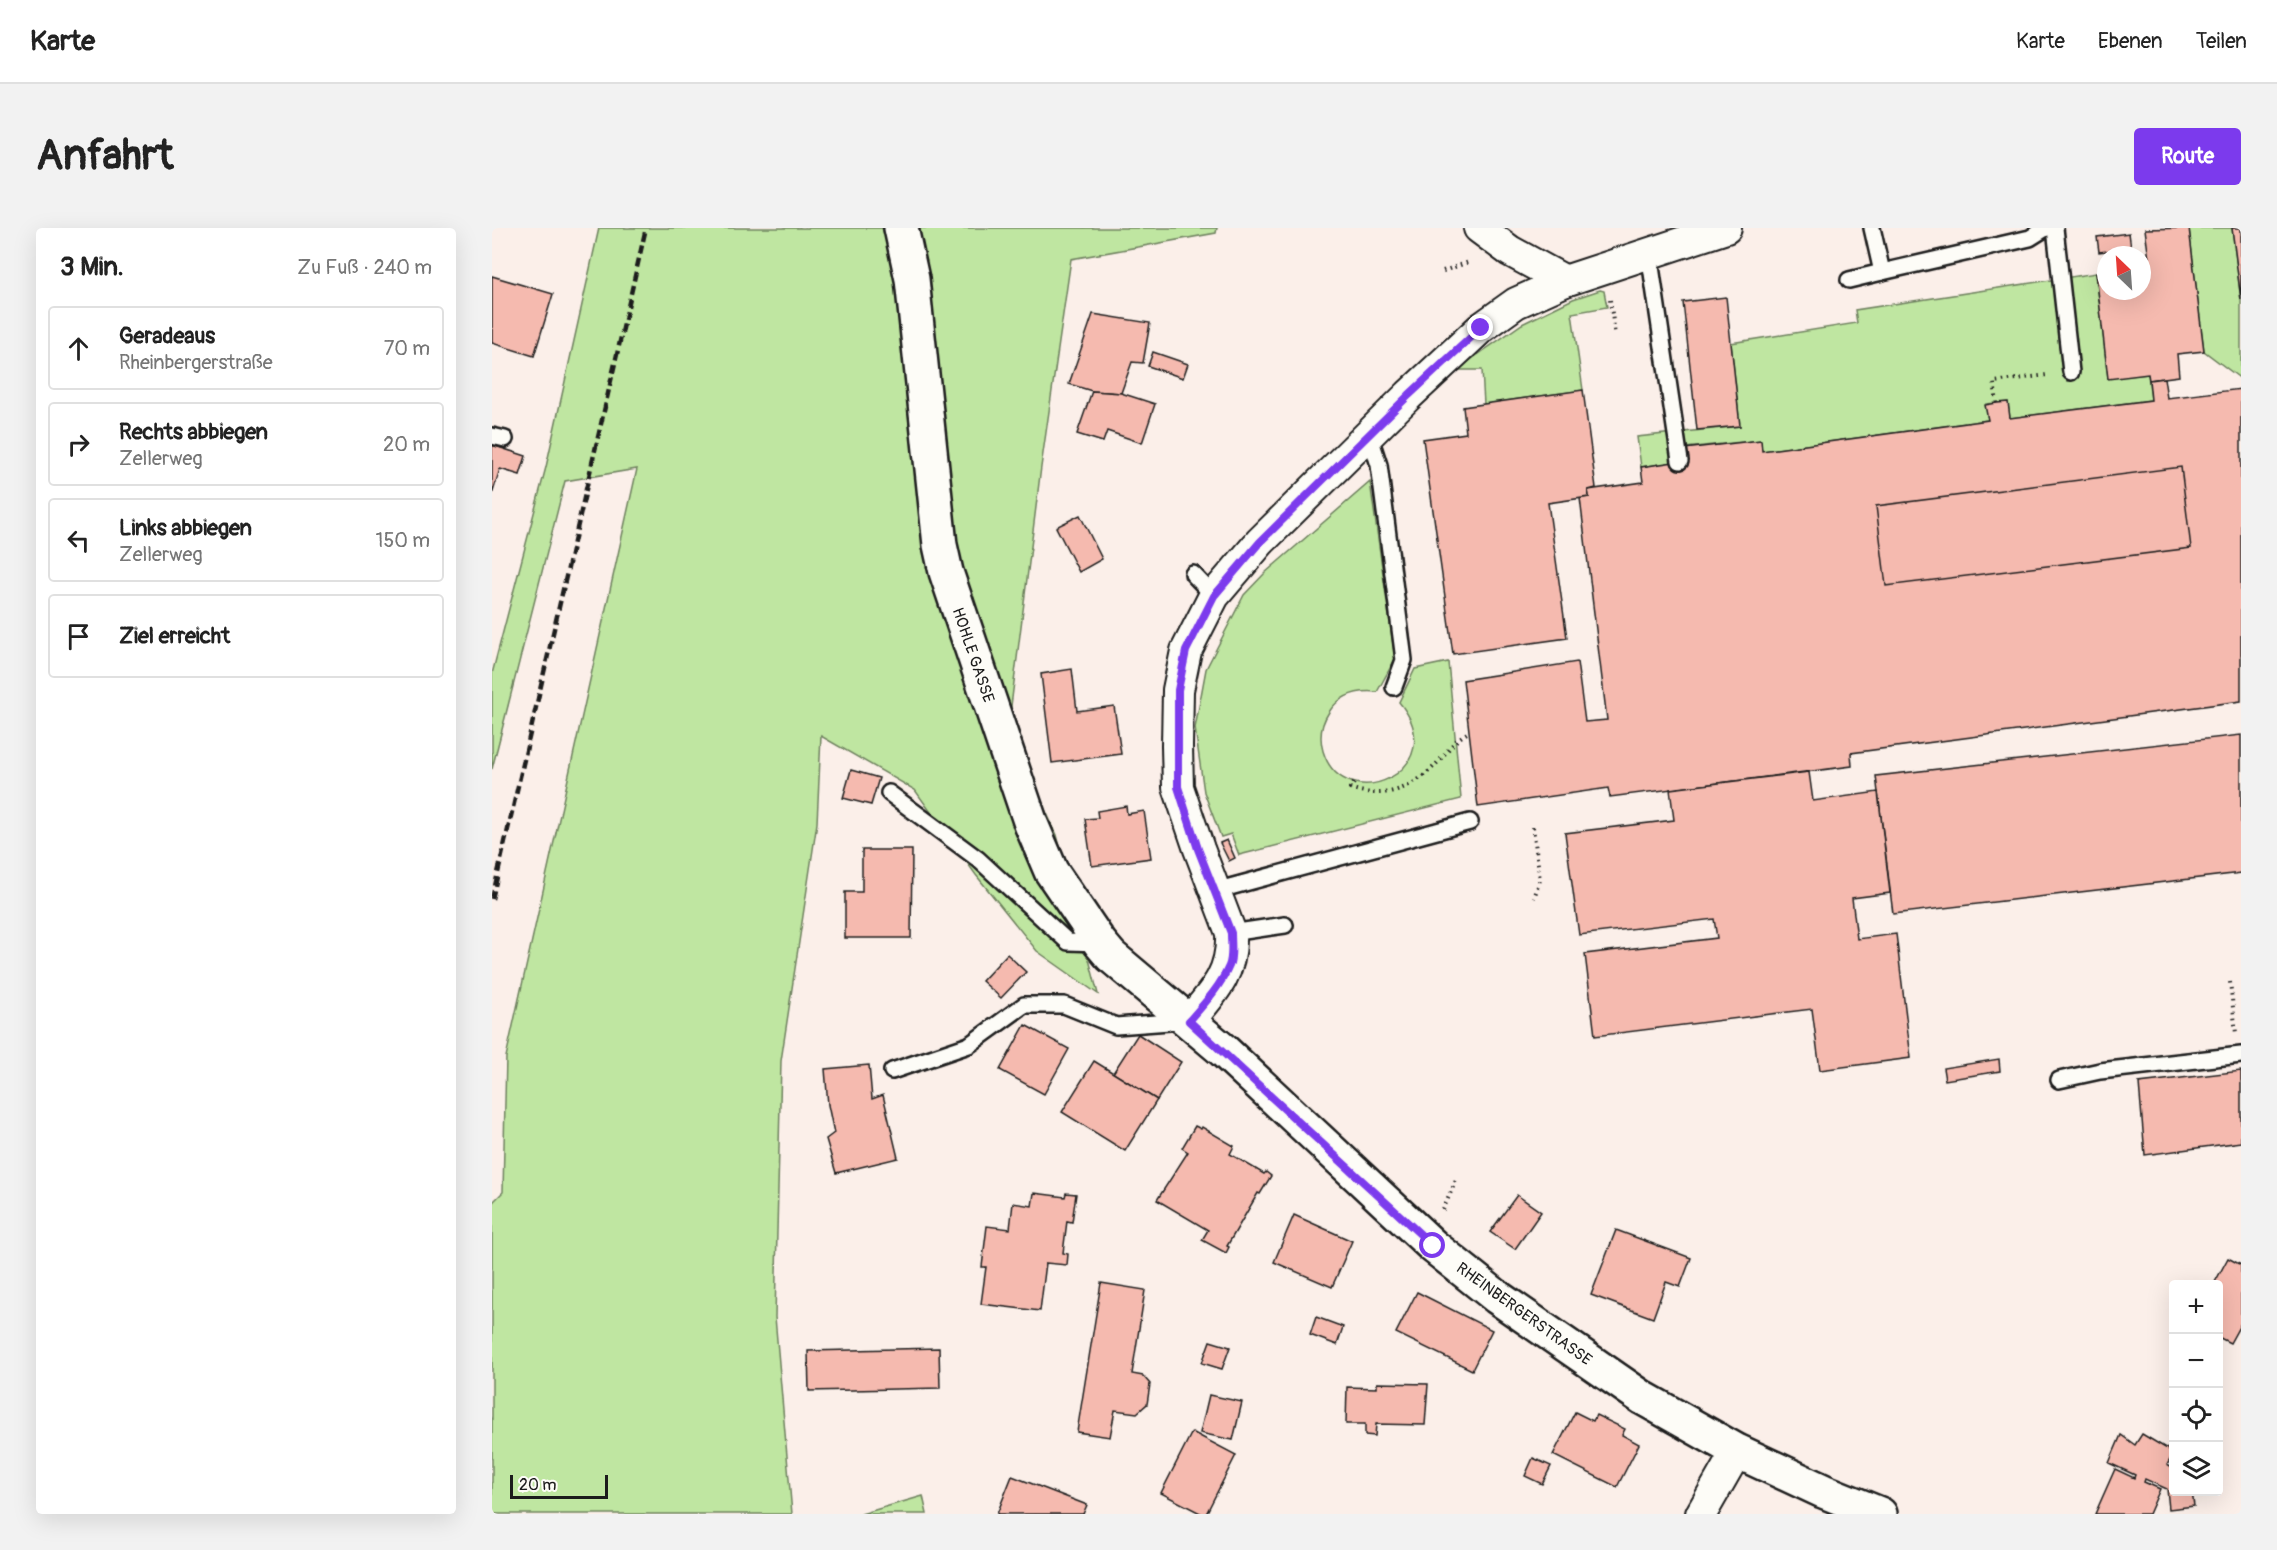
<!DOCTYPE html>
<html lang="de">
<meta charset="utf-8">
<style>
body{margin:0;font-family:Pangolin,sans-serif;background:#f2f2f2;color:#222}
.controls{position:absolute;right:18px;bottom:18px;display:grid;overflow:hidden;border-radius:6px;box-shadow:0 6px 24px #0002}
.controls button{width:54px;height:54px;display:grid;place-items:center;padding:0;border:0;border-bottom:2px solid #e0e0e0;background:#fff;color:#222;font:30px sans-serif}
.compass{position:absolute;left:1605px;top:18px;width:54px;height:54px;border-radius:50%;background:#fff;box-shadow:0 6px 24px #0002;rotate:335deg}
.scale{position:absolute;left:18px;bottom:15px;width:98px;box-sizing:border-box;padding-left:6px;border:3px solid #1c1c1c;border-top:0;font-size:16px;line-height:21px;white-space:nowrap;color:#1c1c1c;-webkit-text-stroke:4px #fdfcf7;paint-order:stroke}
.stop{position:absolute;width:18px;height:18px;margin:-14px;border:4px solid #7c3aed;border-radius:50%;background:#fff}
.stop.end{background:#7c3aed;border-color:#fff;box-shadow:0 2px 6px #0008}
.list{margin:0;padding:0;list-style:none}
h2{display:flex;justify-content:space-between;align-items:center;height:78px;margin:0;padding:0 24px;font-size:26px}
h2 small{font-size:20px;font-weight:400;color:#767676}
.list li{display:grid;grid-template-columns:39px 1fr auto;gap:18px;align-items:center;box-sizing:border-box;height:84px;margin:0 12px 12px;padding:0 12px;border:2px solid #e0e0e0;border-radius:6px}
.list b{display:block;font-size:22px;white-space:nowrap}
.list p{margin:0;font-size:20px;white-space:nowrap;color:#767676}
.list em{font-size:20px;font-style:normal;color:#767676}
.icon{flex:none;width:33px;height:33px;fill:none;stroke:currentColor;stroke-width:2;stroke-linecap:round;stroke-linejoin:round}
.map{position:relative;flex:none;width:1749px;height:1286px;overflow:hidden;border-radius:6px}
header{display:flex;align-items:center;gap:36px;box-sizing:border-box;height:84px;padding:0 30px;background:#fff;border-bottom:2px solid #e0e0e0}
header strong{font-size:28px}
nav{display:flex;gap:33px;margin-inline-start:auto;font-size:21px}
.intro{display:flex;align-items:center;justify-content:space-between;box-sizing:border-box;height:144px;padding:0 36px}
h1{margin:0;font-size:42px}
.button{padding:15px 27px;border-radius:6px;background:#7c3aed;color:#fff;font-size:21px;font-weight:700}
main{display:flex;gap:36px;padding:0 36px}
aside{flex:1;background:#fff;border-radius:6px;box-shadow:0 6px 24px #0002}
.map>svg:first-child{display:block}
.green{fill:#bfe6a1;stroke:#6e815e;stroke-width:1.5}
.building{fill:#f5baaf;stroke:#1c1c1c;stroke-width:1.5}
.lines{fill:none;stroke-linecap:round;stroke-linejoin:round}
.service-casing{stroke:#1c1c1c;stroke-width:20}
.minor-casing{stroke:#1c1c1c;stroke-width:34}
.tertiary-casing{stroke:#1c1c1c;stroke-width:38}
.path{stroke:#1c1c1c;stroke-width:4;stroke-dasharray:1.5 4.5;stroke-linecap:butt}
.service{stroke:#fdfcf7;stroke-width:15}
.minor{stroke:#fdfcf7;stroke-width:30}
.tertiary{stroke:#fdfcf7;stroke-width:33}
.rail{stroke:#1c1c1c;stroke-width:4.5;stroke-dasharray:9 4.5;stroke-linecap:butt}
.route{stroke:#7c3aed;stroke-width:8}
.labels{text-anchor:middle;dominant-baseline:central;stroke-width:5;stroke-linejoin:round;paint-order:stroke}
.street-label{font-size:16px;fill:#1c1c1c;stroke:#fdfcf7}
</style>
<header>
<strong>Karte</strong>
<nav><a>Karte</a><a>Ebenen</a><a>Teilen</a></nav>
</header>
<div class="intro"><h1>Anfahrt</h1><a class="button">Route</a></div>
<main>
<aside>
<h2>3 Min.<small>Zu Fuß · 240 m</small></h2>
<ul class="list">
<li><svg class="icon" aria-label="ahead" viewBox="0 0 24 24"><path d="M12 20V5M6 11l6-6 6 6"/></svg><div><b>Geradeaus</b><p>Rheinbergerstraße</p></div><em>70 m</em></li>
<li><svg class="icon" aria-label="right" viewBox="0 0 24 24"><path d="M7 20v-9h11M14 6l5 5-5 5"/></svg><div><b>Rechts abbiegen</b><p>Zellerweg</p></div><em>20 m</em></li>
<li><svg class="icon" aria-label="left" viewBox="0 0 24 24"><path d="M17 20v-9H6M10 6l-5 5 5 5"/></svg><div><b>Links abbiegen</b><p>Zellerweg</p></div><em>150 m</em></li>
<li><svg class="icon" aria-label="arrive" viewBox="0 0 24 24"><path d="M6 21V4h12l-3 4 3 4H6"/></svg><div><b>Ziel erreicht</b></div></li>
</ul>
</aside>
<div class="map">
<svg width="1749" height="1286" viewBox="0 0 1749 1286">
<rect width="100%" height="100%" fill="#fbefe9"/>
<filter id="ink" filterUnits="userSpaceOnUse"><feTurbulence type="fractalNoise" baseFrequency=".0167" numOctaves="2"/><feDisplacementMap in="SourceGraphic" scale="12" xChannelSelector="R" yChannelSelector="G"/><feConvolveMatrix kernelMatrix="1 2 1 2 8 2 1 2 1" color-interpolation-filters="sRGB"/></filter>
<g filter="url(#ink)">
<g class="green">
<path d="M107 0H390L392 6 393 0H725L724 5 579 31 549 239 516 502 565 607 606 766 545 723 484 647 423 562 329 508 325 595 289 833 283 1089 300 1286H0V975L11 964 14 829 145 241 73 253 0 541V446L54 239Z"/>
<path d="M1697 0H1740L1749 72V151L1712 123Z"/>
<path d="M1604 45 1616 150 1656 146 1659 172 1518 190 1516 174 1494 176 1496 192 1270 223 1268 212 1193 220 1194 233 1149 239 1145 209 1248 198 1239 115 1365 95 1363 82Z"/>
<path d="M1108 62 1112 63 1115 79 1080 85 1091 162 992 176 990 142H964L1030 96 1081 71Z"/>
<path d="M878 254 903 431 885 464C866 462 848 467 837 484 829 496 827 509 831 523 852 592 963 542 907 474L923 441 956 434 969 571 747 627 739 606 729 609 712 564 703 500 714 441 752 367 773 345Z"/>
<path d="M431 1268 435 1286H369Z"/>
</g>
<g class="building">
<path d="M1697 0 1712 123 1685 126 1687 148 1657 152 1656 146 1616 151 1604 45 1614 44V63H1650V39H1658L1653 1Z"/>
<path d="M1740 0H1749V72Z"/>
<path d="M1637 5 1639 20 1607 24 1605 9Z"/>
<path d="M0 48 61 66 42 128 0 115Z"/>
<path d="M1234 69 1248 198 1205 202 1191 74Z"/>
<path d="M601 86 658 95 651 135 640 134 629 165 600 163 577 156Z"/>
<path d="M661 124 696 136 691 150 656 138Z"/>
<path d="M1672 150 1675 170 1749 161V473L1359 525 1360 538 1118 569 1116 560 986 579 971 452 1085 434 1093 494 1115 492 1088 270 1097 269 1096 262 1151 254 1149 239 1188 233 1192 221 1269 212 1270 223 1496 192 1493 177 1505 175 1516 174 1518 190 1659 172 1657 152Z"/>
<path d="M1091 162 1104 260 1096 262 1097 269 1056 275 1075 410 961 426 931 211 974 205 971 179Z"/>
<path d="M600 163 629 165 663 176 650 215 615 203 611 214 585 206Z"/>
<path d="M0 217 34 228 28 247 8 241 0 267Z"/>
<path d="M1689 239 1699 320 1394 358 1384 278Z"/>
<path d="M588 287 610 331 587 344 564 299Z"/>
<path d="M580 441 585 483 622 478 629 526 560 535 549 446Z"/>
<path d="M1749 507V645L1401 686 1384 548Z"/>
<path d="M359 542 387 550 379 577 351 570Z"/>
<path d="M1317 544 1321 573 1386 564 1398 665 1360 670 1365 711 1404 706 1419 830 1328 842 1320 781 1103 808 1093 726 1225 710 1222 691 1087 707 1073 605 1182 592 1178 561Z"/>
<path d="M634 578 635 586 652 583 659 630 600 638 593 591 606 590 605 583Z"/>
<path d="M735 612 743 630 737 633 728 615Z"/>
<path d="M370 622H420L419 710H353V664H370Z"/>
<path d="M515 726 534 744 509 770 490 753Z"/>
<path d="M533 797 577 821 552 866 508 842Z"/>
<path d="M646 806 689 834 665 872 621 845Z"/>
<path d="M1507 831 1508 843 1453 852 1451 840Z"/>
<path d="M602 833 665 872 633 923 570 884Z"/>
<path d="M377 837 380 871 391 867 406 930 344 945 334 911 342 905 336 877 333 841Z"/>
<path d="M1749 843V914L1653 927 1647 855Z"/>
<path d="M703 898 709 901 710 899 742 918 738 926 772 946 774 944 779 948 768 966 766 965 735 1018 737 1019 734 1025 710 1012 716 1002 665 972 696 924 690 920Z"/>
<path d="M542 965 573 969 574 965 584 966 580 994 575 993 571 1025 576 1026 575 1037 554 1035 548 1083 489 1076 494 1039H490L495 998 518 1001 521 975 540 978Z"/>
<path d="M1025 967 1049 984 1023 1021 998 1004Z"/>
<path d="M802 987 860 1013 840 1059 782 1034Z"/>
<path d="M1124 1002 1199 1030 1188 1059 1174 1054 1161 1090 1099 1067Z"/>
<path d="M1736 1030 1749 1037V1095L1738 1115 1726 1109V1056H1722Z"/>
<path d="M609 1055 653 1062 640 1146 651 1148 658 1156 655 1176 645 1185 623 1182 618 1209 585 1204Z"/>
<path d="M925 1064 1000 1102 980 1142 904 1105Z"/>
<path d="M824 1089 851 1099 845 1117 818 1107Z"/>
<path d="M718 1113 738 1119 730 1141 710 1135Z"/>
<path d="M447 1120 448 1160 317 1163 316 1123Z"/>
<path d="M885 1155 936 1156 933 1197 884 1196 883 1208 873 1207V1196H854L855 1159 885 1160Z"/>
<path d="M717 1167 750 1174 741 1212 708 1205Z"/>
<path d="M1083 1184 1101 1193 1104 1187 1133 1201 1130 1207 1147 1216 1125 1259 1061 1227Z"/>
<path d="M700 1204 744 1227 714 1286H710L669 1265Z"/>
<path d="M1650 1206 1682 1225 1675 1237 1682 1241V1264H1700L1702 1278 1677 1281 1675 1261 1653 1251 1652 1254 1668 1261 1657 1286H1603L1623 1241 1642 1250 1643 1247 1617 1235 1629 1207 1643 1217Z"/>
<path d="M1041 1230 1059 1238 1050 1256 1033 1248Z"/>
<path d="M520 1248 595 1277 591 1286H505Z"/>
</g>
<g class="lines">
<g class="service-casing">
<g id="service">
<path d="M1563 0 1579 144"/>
<path d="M1157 25 1188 233"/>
<path d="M1390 44 1538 10 1554 0"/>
<path d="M1357 52 1390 44 1380 0"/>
<path d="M877 206 887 237 912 432 902 459"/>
<path d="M0 208 13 211"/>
<path d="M701 346 722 368"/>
<path d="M397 565 486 631 576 714 607 715"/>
<path d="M723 663 978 594"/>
<path d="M739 705 793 697"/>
<path d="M400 843 477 817 532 777H572L624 798 691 793"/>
<path d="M1567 852 1608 843 1749 827"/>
</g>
</g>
<g class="minor-casing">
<g id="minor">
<path d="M987 0 1018 23 1073 53"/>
<path d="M697 793C722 764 741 745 739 705L707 621 686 559 685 518 686 462 694 423 722 368 768 314 917 167 989 100 1024 75 1073 53 1234 0"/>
<path d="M1209 1286 1245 1223"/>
</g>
</g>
<g class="tertiary-casing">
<path id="tertiary" d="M409 0 420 51 448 317 454 344 539 596 559 643 608 715 619 728 732 823 941 1018 1005 1069 1151 1170 1245 1223 1331 1263 1388 1286"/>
</g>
<g class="path">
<path d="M951 43 977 34"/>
<path d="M1118 72 1123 107"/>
<path d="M1505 175 1502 154 1555 147"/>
<path d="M862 555 858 560C893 573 923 560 947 533 958 520 962 512 977 504"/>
<path d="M1041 599 1048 652 1042 670"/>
<path d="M1738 754 1744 805"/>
<path d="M951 982 965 950"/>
</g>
<use href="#service" class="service"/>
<use href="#minor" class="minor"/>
<use href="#tertiary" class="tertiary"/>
<path class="rail" d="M0 671 154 0"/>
</g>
</g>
<g class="lines" filter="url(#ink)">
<path class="route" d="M941 1018 697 793C712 776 728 759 737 738 741 729 739 716 739 705L706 621 686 559V462L694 423 722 368 768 314 917 167 989 100"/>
</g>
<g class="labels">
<g class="street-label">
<text transform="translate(481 427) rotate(71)">HOHLE GASSE</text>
<text transform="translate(1032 1086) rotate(36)">RHEINBERGERSTRASSE</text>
</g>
</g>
</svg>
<div class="controls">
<button>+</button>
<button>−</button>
<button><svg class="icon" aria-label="locate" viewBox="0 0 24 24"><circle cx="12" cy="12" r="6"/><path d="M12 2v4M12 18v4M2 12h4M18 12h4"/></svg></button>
<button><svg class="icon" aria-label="layers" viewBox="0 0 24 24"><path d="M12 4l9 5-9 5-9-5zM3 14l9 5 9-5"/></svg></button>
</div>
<svg class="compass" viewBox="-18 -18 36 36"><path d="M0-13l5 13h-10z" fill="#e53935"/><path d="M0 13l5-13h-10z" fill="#767676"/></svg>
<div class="scale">20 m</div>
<div class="stop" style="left:941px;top:1018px"></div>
<div class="stop end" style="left:989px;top:100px"></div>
</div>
</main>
